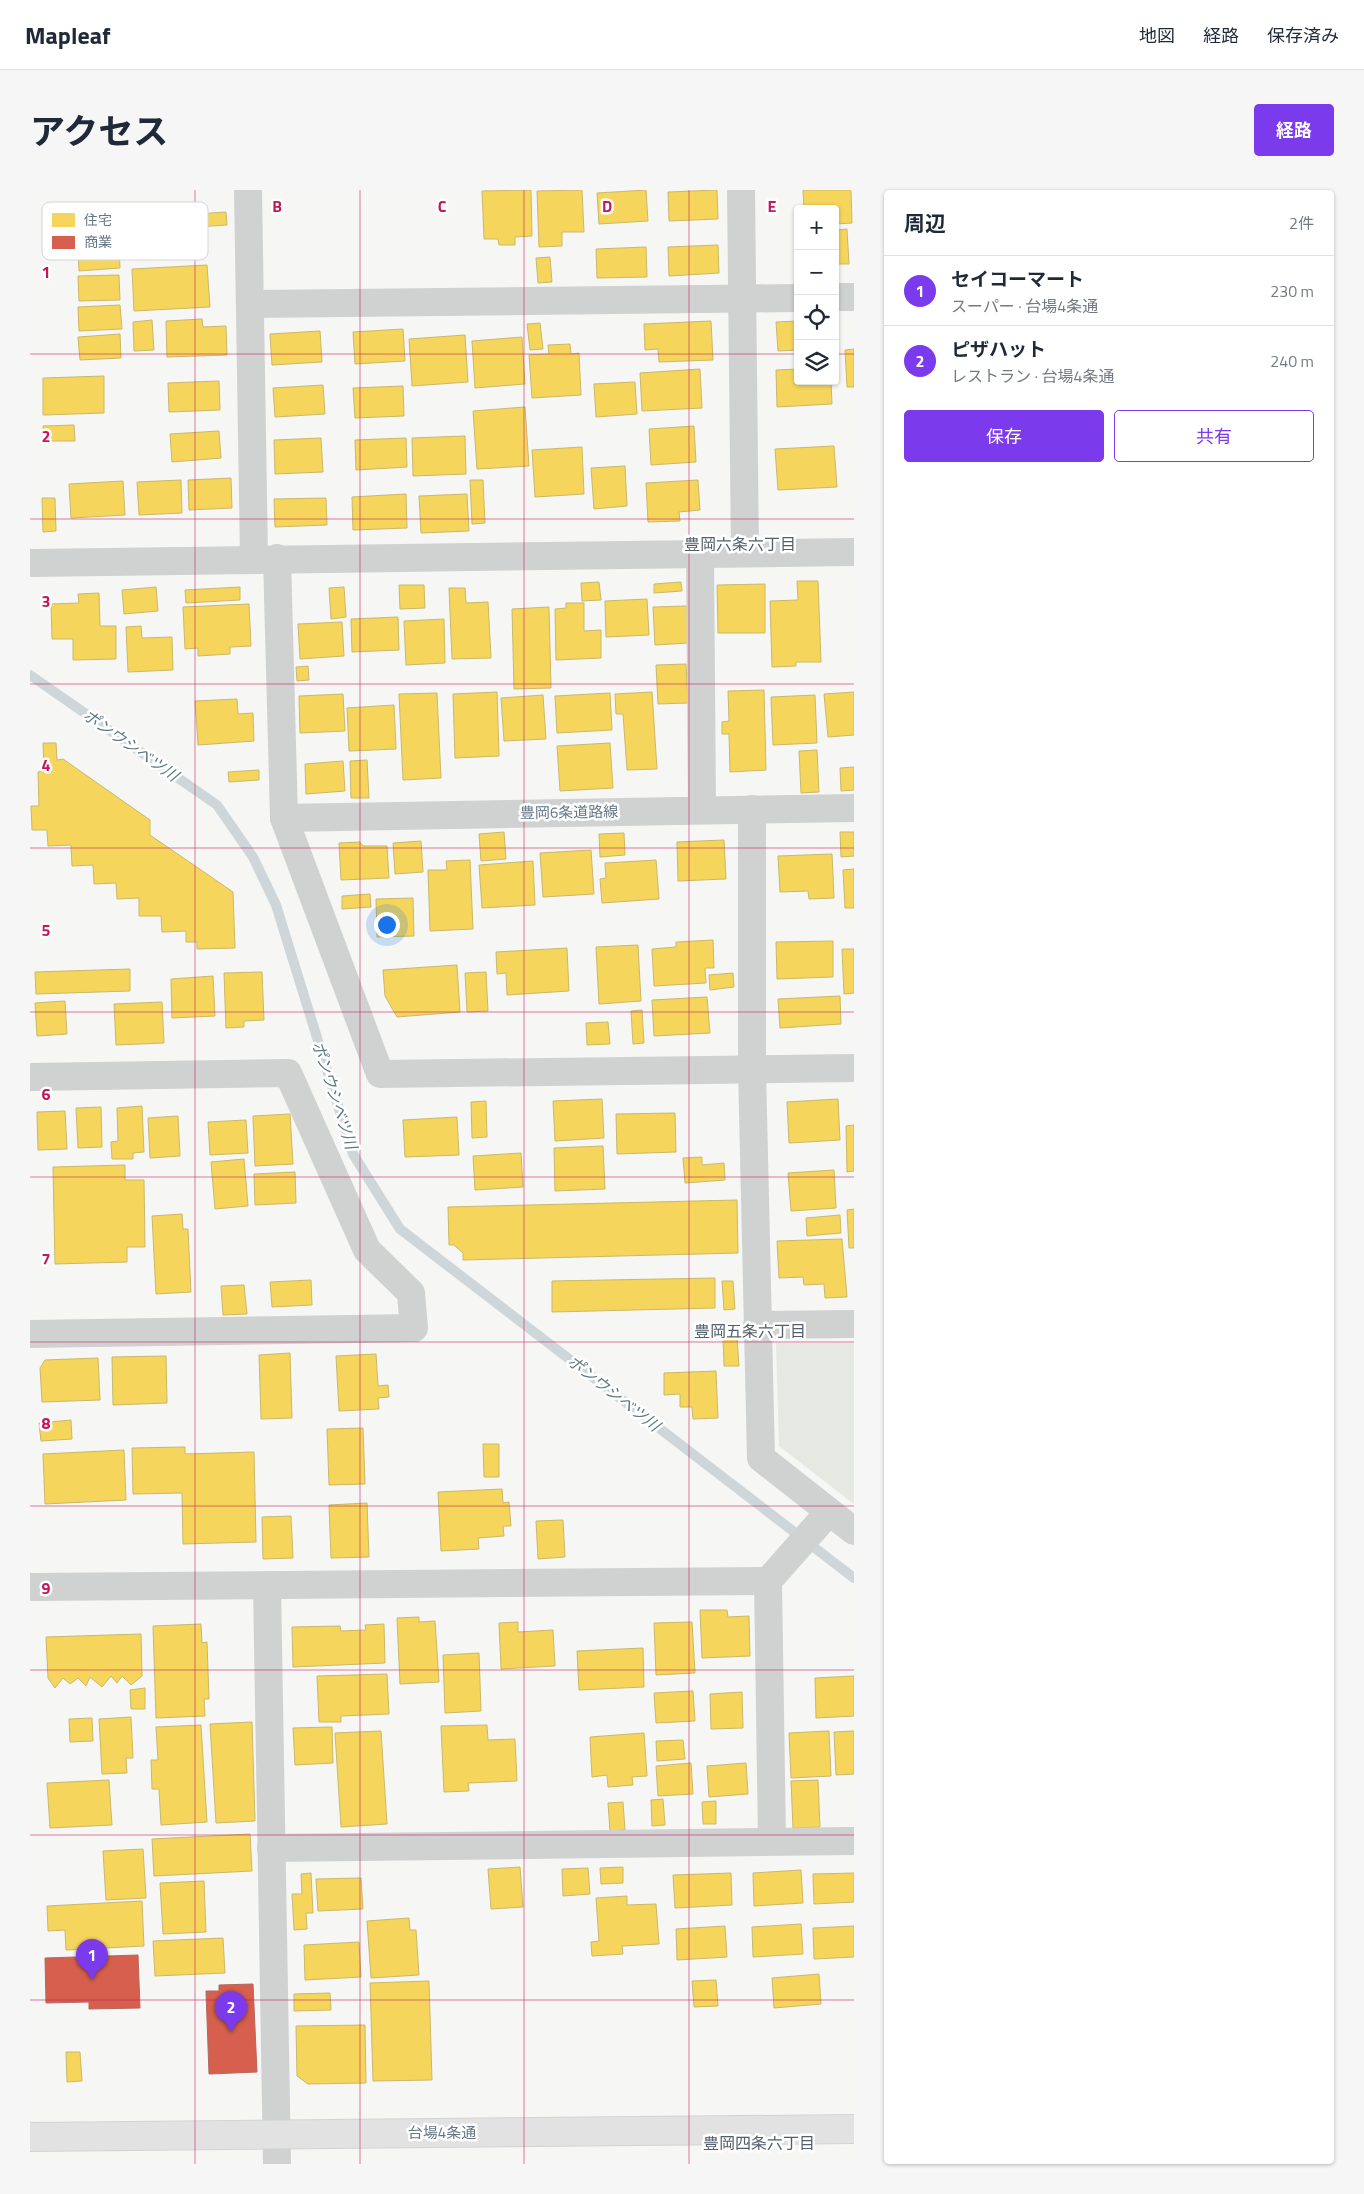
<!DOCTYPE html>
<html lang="ja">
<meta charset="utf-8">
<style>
body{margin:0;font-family:"Titillium Web","Noto Sans JP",sans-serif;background:#f6f6f7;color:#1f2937}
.controls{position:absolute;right:15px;top:15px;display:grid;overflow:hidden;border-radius:5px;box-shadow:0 1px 4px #0004}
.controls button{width:45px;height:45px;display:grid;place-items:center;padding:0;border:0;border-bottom:1px solid #e0e1e3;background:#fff;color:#1f2937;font:25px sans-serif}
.you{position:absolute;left:356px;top:734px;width:18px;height:18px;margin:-12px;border:4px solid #fff;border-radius:50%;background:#1a73e8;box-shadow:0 0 0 8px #1a73e833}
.badge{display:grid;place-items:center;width:32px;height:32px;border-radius:50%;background:#7c3aed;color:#fff;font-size:16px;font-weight:700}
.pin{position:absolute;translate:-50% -41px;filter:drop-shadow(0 1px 2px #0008)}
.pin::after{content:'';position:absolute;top:26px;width:18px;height:15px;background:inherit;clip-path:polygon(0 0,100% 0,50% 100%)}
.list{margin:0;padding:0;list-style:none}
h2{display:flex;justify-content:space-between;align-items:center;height:65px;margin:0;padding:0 20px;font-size:21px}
h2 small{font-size:16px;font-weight:400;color:#747a83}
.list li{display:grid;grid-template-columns:32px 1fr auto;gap:15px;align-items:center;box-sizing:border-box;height:70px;padding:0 20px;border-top:1px solid #e0e1e3}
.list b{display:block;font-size:19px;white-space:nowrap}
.list p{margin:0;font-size:16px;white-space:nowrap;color:#747a83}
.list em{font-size:16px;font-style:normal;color:#747a83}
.actions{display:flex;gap:10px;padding:15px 20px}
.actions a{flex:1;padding:11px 0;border:1px solid #7c3aed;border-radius:5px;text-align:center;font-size:18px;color:#7c3aed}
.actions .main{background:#7c3aed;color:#fff}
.icon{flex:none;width:28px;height:28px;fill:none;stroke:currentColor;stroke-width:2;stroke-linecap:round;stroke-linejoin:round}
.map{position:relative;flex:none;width:824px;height:1974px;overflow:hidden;border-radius:5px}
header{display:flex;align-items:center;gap:30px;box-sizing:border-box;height:70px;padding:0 25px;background:#fff;border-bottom:1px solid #e0e1e3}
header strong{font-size:24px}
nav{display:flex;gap:28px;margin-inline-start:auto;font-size:18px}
.intro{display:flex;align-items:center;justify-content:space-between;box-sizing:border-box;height:120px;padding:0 30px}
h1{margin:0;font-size:35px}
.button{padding:12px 22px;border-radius:5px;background:#7c3aed;color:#fff;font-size:18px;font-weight:700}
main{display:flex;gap:30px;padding:0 30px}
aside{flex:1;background:#fff;border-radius:5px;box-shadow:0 1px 4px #0004}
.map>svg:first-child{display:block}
.green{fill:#e6e9e2}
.homes{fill:#f6d55c;stroke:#cab969}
.shops{fill:#d6604d;stroke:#b4675e}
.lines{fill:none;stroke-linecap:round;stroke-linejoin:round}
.stream{stroke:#cfd6d9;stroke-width:10}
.secondary-casing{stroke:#d2d4d4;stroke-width:30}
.street{stroke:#d0d1d1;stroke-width:28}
.secondary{stroke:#e2e2e3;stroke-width:28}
.grid{fill:none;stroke:#c2185b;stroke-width:1;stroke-opacity:0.55}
.labels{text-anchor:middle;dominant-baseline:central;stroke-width:5;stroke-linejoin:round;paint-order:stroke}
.street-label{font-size:15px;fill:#657786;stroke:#fff}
.neighbourhood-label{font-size:16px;fill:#53606b;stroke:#fff}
.water-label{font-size:16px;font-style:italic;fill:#607982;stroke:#fff}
.key{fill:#fff;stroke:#d1d6db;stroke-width:1}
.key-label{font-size:14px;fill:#657786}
.grid-label{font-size:16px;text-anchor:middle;font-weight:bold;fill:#c2185b;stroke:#fff;stroke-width:5;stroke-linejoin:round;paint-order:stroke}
</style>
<header>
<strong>Mapleaf</strong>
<nav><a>地図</a><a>経路</a><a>保存済み</a></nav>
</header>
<div class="intro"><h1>アクセス</h1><a class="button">経路</a></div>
<main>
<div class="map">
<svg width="824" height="1974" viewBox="0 0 824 1974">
<rect width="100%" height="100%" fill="#f6f6f4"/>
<path class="green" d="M746 1153H824V1314L749 1256Z"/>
<g class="homes">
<path d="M501 0 502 46 485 47V55H469L468 49H454L452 1Z"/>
<path d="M552 0 554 42H532V56L509 57 507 1Z"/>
<path d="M616 0 618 31 569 34 567 3Z"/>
<path d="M687 0 688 29 639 31 638 2Z"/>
<path d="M773 0H821L822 33 805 34V19H774Z"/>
<path d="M196 22 197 35 167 37 166 24Z"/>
<path d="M817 39 819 74H805V40Z"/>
<path d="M765 42H768V76L767 77Z"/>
<path d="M89 54 90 78 49 81 48 56Z"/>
<path d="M688 55 689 83 639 86 638 57Z"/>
<path d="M616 57 617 87 567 88 566 59Z"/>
<path d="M520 67 522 92 508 93 506 68Z"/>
<path d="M177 75 180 117 104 121 102 79Z"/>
<path d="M89 85 90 110 49 111 48 86Z"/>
<path d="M90 115 92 139 49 141 48 117Z"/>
<path d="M172 129 173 137 196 136 197 165 137 167 136 131Z"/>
<path d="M805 129 808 158H805Z"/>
<path d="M122 130 124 160 104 161 103 132Z"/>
<path d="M681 131 683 170 629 172 628 159 615 160 614 134Z"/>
<path d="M768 131V160L748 161 746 132Z"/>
<path d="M510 133 513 159 500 160 497 134Z"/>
<path d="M373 139 375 171 325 174 323 142Z"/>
<path d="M290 141 292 172 242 175 240 144Z"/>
<path d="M90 144 91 168 50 170 48 147Z"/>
<path d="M435 145 438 192 382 196 379 149Z"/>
<path d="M492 147 495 194 445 198 442 151Z"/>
<path d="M540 154 541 164 549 163 551 205 502 208 499 165 519 164 518 155Z"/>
<path d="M824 159V197H817L815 160Z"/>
<path d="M670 179 672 218 612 221 610 183Z"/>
<path d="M768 179V191H801L802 214 747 217 746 180Z"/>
<path d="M74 186V223L13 225V188Z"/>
<path d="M189 191 190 220 139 222 138 193Z"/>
<path d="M605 192 607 224 566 227 564 194Z"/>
<path d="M293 195 295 224 245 227 243 198Z"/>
<path d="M373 196 374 226 325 228 323 198Z"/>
<path d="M495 217 499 276 447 279 443 221Z"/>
<path d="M44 235 45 251H14L13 236Z"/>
<path d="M664 236 666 272 621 275 619 239Z"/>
<path d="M189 241 191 268 142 272 140 244Z"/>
<path d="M435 246 436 284 383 286 382 248Z"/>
<path d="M291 248 293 282 245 284 244 250Z"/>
<path d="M376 248 377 277 326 280 325 250Z"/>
<path d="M804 256 807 297 748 300 745 259Z"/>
<path d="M552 257 554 304 505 307 502 260Z"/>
<path d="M595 276 597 316 564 319 561 278Z"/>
<path d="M201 288 202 318 159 320 158 290Z"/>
<path d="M151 290 152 323 109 325 107 292Z"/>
<path d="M440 290H453L455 333 442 334Z"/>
<path d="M668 290 670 320 649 322 650 331 618 332 616 293Z"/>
<path d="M93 291 95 325 41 328 39 294Z"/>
<path d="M376 304 377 338 323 340 322 307Z"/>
<path d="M437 304 439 341 391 343 389 306Z"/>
<path d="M12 308H25L26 341 13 342Z"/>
<path d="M296 308 297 335 245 337 244 309Z"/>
<path d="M767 391H788L791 472H766V476L742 477 740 411 768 410Z"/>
<path d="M569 392 571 410 552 411 551 393Z"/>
<path d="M651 392 652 401 624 403V394Z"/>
<path d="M735 394V443H688L687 395Z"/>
<path d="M369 395H394L395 418 370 419Z"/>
<path d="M126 397 128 421 94 424 92 400Z"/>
<path d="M210 397V410L156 413 155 400Z"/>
<path d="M314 397 316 427 301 429 299 398Z"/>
<path d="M419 398H435L436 413 458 412 461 468 422 469Z"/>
<path d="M69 403 70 436H86V469L43 470V449H22L21 414 49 413 48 404Z"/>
<path d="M617 409 619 445 576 447 575 411Z"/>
<path d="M536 413H554V441L571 440V468L526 470 525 419 536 418Z"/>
<path d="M219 414 221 456 200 457V464L168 466V458L155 459 153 417Z"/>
<path d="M657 416 659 453 625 455 623 417Z"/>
<path d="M519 417 521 498 484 499 482 419Z"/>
<path d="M368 427 369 460 322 462 321 429Z"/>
<path d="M414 429 415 473 376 475 374 431Z"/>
<path d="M312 432 314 466 270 469 268 434Z"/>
<path d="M111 436 112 448 142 447 143 480 98 482 96 437Z"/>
<path d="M656 474 658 513 628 514 626 475Z"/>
<path d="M278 476 279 490 267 491 266 477Z"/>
<path d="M734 500 736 580 700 582 699 544H692V532L699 531 698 501Z"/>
<path d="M467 502 469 566 425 568 423 504Z"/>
<path d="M622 502 627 579 597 580 593 524H586L585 504Z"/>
<path d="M824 502V545L798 547 794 504Z"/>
<path d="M407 503 411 588 373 590 369 504Z"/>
<path d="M580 503 582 540 527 543 525 506Z"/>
<path d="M313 504 315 541 270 543 269 506Z"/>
<path d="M513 505 516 549 474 551 471 508Z"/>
<path d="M785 505 787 553 743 555 741 507Z"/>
<path d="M207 509 208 524 223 523 224 551 168 555 165 511Z"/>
<path d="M364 515 366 559 319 561 317 518Z"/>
<path d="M13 553H26L27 570 33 569 120 630V645L203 702 205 758 167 759V752H156V741L132 742 131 726H109V708L87 709 86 693 64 694 63 675 42 676 41 655 18 656 17 640H2L1 616H9L8 582 14 581Z"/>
<path d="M580 553 583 598 530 601 527 556Z"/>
<path d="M787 560 789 602 771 603 769 561Z"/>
<path d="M337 570 339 608H321L320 571Z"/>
<path d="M313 571 315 601 276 604 275 574Z"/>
<path d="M824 577V600L811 601 810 578Z"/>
<path d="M229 580V590L199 592 198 582Z"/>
<path d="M474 642 476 669 451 671 449 644Z"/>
<path d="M810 642H824V666L811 667Z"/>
<path d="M594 643 595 665 570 667 569 644Z"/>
<path d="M694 650 696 689 648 691 647 652Z"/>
<path d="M391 651 393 682 365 684 363 653Z"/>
<path d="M330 652 333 656H357L359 688 311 690 309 653Z"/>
<path d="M561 660 564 704 513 707 510 663Z"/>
<path d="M802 664 804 708 779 709 778 701 750 702 748 666Z"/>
<path d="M440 670 443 739 400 741 398 680H417L416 671Z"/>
<path d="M626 670 629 709 572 713 570 689 576 688 575 673Z"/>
<path d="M503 671 505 715 452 718 449 675Z"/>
<path d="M824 679V718H815L813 680Z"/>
<path d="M340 704 341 717 312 719V706Z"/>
<path d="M383 708 384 746 347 747 346 709Z"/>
<path d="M683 750 684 778H675L676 793 624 796 622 759 646 757V752Z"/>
<path d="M803 751V787L747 789 746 752Z"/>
<path d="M608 755 611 811 569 814 566 757Z"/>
<path d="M537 758 539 801 477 805 476 783 467 784 466 762Z"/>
<path d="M812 759H824V803L814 804Z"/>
<path d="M427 775 430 822 367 827 355 806 353 780Z"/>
<path d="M100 779V801L6 804 5 782Z"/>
<path d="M232 782 234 830 214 831V837L196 838 194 783Z"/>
<path d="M456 782 458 821 437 822 435 783Z"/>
<path d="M703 783 704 797 680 800 679 785Z"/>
<path d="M183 786 185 826 142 828 141 789Z"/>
<path d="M810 806 811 834 750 838 748 809Z"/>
<path d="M677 807 680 843 624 846 622 810Z"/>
<path d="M35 811 37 844 7 846 5 813Z"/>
<path d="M132 812 134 853 86 855 84 814Z"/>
<path d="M612 820 614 853 603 854 601 821Z"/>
<path d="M578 832 580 854 557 855 556 833Z"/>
<path d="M572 909 574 948 525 951 523 911Z"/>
<path d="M808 909 810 950 759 953 757 912Z"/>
<path d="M456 911 457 947 442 948 441 912Z"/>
<path d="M112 916 114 962 103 963V969H82L81 952 88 951 87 918Z"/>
<path d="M71 917 72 957 48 958 46 918Z"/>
<path d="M35 921 37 959 8 960 7 922Z"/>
<path d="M645 923 646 962 587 964 586 924Z"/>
<path d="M260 924 263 974 225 976 223 926Z"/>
<path d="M148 926 150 966 120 968 118 928Z"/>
<path d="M427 927 429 965 375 967 373 930Z"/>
<path d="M216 930 218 963 180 965 178 932Z"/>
<path d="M824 935V981L817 982 816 936Z"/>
<path d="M573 956 575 999 525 1001 524 958Z"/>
<path d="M491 963 493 997 445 1000 443 966Z"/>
<path d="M672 967V975L694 973 695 990 655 993 653 968Z"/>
<path d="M214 969 218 1016 185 1019 181 972Z"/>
<path d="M95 975V990H114L115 1057H97V1072L25 1074 23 977Z"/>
<path d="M804 980 806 1018 761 1021 758 983Z"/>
<path d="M265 982 266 1013 225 1015 224 984Z"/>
<path d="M707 1010 708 1063 433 1070V1063L424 1055H419L418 1017Z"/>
<path d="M824 1019V1058H819L817 1020Z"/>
<path d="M152 1024 153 1039H158L161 1102 126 1104 122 1026Z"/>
<path d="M810 1025 811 1043 777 1046 776 1028Z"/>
<path d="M812 1049 817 1107 795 1108 794 1094 774 1095 773 1087 749 1088 747 1051Z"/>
<path d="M685 1088V1118L522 1122V1091Z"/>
<path d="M281 1090 282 1115 242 1117 240 1092Z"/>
<path d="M692 1091H703L705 1119 694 1120Z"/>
<path d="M214 1095 217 1124 193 1125 191 1096Z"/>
<path d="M707 1147 709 1176H694L693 1148Z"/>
<path d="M260 1163 262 1228 231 1229 229 1165Z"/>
<path d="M346 1164 348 1196 358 1195 359 1207 348 1208 349 1219 309 1221 306 1166Z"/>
<path d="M136 1166 137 1213 83 1215 82 1167Z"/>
<path d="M68 1168 70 1210 12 1212 10 1178 15 1170Z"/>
<path d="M686 1181 688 1228 663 1229 662 1217H650V1204L634 1205V1183Z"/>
<path d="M41 1230 42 1249 11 1251 9 1233Z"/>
<path d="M333 1238 335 1294 299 1295 297 1239Z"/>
<path d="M453 1254H469V1287H454Z"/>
<path d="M155 1257V1264L224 1262 226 1352 153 1354 152 1303 103 1304 102 1258Z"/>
<path d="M94 1260 96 1310 15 1314 13 1264Z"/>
<path d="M472 1299 473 1313 479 1312 481 1336H473L474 1346 448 1348 449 1359 411 1361 408 1302Z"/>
<path d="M337 1313 339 1367 301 1368 299 1315Z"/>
<path d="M261 1326 263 1368 233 1369 232 1327Z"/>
<path d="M533 1330 535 1367 508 1369 506 1331Z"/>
<path d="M670 1420H697L698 1427 719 1426 720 1466 672 1468Z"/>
<path d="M389 1427V1432L405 1431 409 1492 370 1494 367 1428Z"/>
<path d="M488 1432V1442L523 1440 525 1476 471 1479 469 1433Z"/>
<path d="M662 1432 665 1483 626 1485 624 1433Z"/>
<path d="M171 1434 172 1453 177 1452 179 1509H174L175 1526 126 1528 123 1436Z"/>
<path d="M354 1434 355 1473 263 1477 262 1437 310 1436 311 1441 336 1440 335 1435Z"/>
<path d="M111 1444 112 1486 101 1495 92 1486 87 1493 81 1486 72 1497 60 1487 56 1496 48 1488 40 1494 33 1488 25 1498 18 1488 16 1447Z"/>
<path d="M613 1458 614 1497 549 1500 547 1461Z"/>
<path d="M449 1463 451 1521 415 1523 413 1465Z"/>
<path d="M357 1484 359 1524 311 1526V1532H289L287 1486Z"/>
<path d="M824 1486V1526L786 1528 785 1488Z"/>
<path d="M115 1498V1519H101L100 1500Z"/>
<path d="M663 1501 665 1531 626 1533 624 1503Z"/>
<path d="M712 1502 713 1538 681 1539 680 1504Z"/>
<path d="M101 1527 103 1568H96L97 1583 72 1584 69 1529Z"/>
<path d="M62 1528 63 1551 40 1552 39 1529Z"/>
<path d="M222 1532 225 1631 186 1633 180 1534Z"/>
<path d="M171 1535 177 1632 131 1635 129 1599H122L121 1570H128L126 1537Z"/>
<path d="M457 1535 458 1550 485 1549 487 1591 438 1593 439 1601 414 1602 411 1536Z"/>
<path d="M302 1537 303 1573 265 1575 263 1538Z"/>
<path d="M351 1541 357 1634 311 1637 305 1543Z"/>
<path d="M799 1541 801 1586 761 1588 759 1543Z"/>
<path d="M824 1541V1584L806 1585 804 1542Z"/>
<path d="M614 1543 617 1586 602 1587 603 1595 578 1597 577 1585 562 1587 560 1547Z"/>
<path d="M653 1550 655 1569 627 1571 626 1551Z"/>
<path d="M661 1573 663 1604 628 1606 626 1576Z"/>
<path d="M716 1573 718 1604 679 1607 677 1576Z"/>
<path d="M79 1590 82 1635 20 1638 17 1593Z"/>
<path d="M788 1590 790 1637 763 1638 761 1591Z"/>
<path d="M633 1609 635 1635 622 1636 621 1610Z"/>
<path d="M686 1611V1634H673L672 1612Z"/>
<path d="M593 1612 595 1640 580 1641 578 1613Z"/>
<path d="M220 1644 222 1681 124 1686 122 1649Z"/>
<path d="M113 1659 116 1708 76 1710 73 1661Z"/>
<path d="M490 1677 493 1717 461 1719 458 1679Z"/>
<path d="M593 1677V1693L571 1694 570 1678Z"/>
<path d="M558 1678 560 1704 533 1706 532 1679Z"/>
<path d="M771 1680 773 1713 724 1716 723 1683Z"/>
<path d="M281 1683 283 1723H276L277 1739 264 1740 262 1704H272L271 1684Z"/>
<path d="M701 1683 702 1715 645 1718 643 1685Z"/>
<path d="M824 1683V1712L784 1714 783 1684Z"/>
<path d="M331 1688 333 1719 288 1721 286 1689Z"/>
<path d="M174 1691 176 1742 133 1744 130 1693Z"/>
<path d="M597 1706V1715L626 1714 629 1754 592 1756 593 1764 562 1766 561 1752 569 1751 566 1708Z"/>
<path d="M112 1711 114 1756 36 1760 35 1740 18 1741 17 1716Z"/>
<path d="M379 1728 380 1740H386L389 1785 341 1788 337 1731Z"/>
<path d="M771 1734 773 1764 723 1767 722 1737Z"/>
<path d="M695 1736 697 1767 647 1770 646 1739Z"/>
<path d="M824 1736V1767L784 1769 783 1738Z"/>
<path d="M193 1748 195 1783 125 1786 123 1751Z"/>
<path d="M329 1752 331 1787 275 1790 274 1755Z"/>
<path d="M789 1784 791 1814 744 1818 742 1788Z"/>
<path d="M686 1790 688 1816 664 1817 662 1791Z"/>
<path d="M399 1791 402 1890 343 1891 340 1793Z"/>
<path d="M300 1803 301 1820 264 1821V1804Z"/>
<path d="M335 1835 336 1893 278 1894 267 1886 266 1836Z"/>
<path d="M36 1862H50L52 1891 37 1892Z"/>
</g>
<g class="shops">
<path d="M108 1765 110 1818 59 1819V1812L16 1813 15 1768Z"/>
<path d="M223 1794 227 1882 179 1884 176 1801H189V1795Z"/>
</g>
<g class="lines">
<path class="stream" d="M0 485 187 615 223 667 246 715 323 964 370 1039 824 1388"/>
<g class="secondary-casing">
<path id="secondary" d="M0 1947 824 1939"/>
</g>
<g class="street">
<path d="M218 0 224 368"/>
<path d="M711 0 715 363"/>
<path d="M805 107H824"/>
<path d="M220 114 768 108"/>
<path d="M670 364 672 620"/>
<path d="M247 368 254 628 350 884 824 878"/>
<path d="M0 373 824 362"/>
<path d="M722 619V879L731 1268 824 1341"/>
<path d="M254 628 824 618"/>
<path d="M0 887 258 883 337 1060 381 1103 384 1138 0 1144"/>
<path d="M727 1135 824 1134"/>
<path d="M237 1396 247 1974"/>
<path d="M0 1397 738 1391"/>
<path d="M742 1651 738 1391 799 1322"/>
<path d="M241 1658 824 1651"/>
</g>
<use href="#secondary" class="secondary"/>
</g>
<path class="grid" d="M165 0V1974M330 0V1974M494 0V1974M659 0V1974M0 164H768M805 164H824M0 329H824M0 494H824M0 658H824M0 822H824M0 987H824M0 1152H824M0 1316H824M0 1480H824M0 1645H824M0 1810H824"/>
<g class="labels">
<g class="street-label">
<text transform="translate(539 622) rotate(-1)">豊岡6条道路線</text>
<text x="412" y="1942">台場4条通</text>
</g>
<g class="neighbourhood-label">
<text x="710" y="354">豊岡六条六丁目</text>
<text x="720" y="1141">豊岡五条六丁目</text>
<text x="729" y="1953">豊岡四条六丁目</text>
</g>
<g class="water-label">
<text transform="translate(101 555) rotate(35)">ポンウシベツ川</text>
<text transform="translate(305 905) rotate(72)">ポンウシベツ川</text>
<text transform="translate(584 1203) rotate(38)">ポンウシベツ川</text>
</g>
</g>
<rect x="12" y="12" width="166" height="58" rx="8" class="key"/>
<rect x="22" y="23" width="23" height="14" fill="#f6d55c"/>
<rect x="22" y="46" width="23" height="13" fill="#d6604d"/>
<g class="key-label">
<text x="54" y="35">住宅</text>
<text x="54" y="57">商業</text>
</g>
<g class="grid-label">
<text x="247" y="22">B</text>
<text x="412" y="22">C</text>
<text x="577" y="22">D</text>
<text x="742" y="22">E</text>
<text x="16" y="88">1</text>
<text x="16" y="252">2</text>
<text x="16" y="417">3</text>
<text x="16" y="581">4</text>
<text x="16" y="746">5</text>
<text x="16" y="910">6</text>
<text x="16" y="1075">7</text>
<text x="16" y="1239">8</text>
<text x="16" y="1404">9</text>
</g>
</svg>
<div class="controls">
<button>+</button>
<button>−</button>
<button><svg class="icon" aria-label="locate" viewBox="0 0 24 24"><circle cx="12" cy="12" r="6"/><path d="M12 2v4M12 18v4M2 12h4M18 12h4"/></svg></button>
<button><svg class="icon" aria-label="layers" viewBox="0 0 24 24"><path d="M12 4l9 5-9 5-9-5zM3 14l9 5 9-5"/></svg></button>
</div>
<div class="you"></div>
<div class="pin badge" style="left:62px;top:1790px">1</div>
<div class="pin badge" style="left:201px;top:1842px">2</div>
</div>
<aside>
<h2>周辺<small>2件</small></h2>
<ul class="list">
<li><span class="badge">1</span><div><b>セイコーマート</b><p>スーパー · 台場4条通</p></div><em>230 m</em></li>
<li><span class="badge">2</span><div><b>ピザハット</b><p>レストラン · 台場4条通</p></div><em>240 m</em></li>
</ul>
<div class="actions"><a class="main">保存</a><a>共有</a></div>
</aside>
</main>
